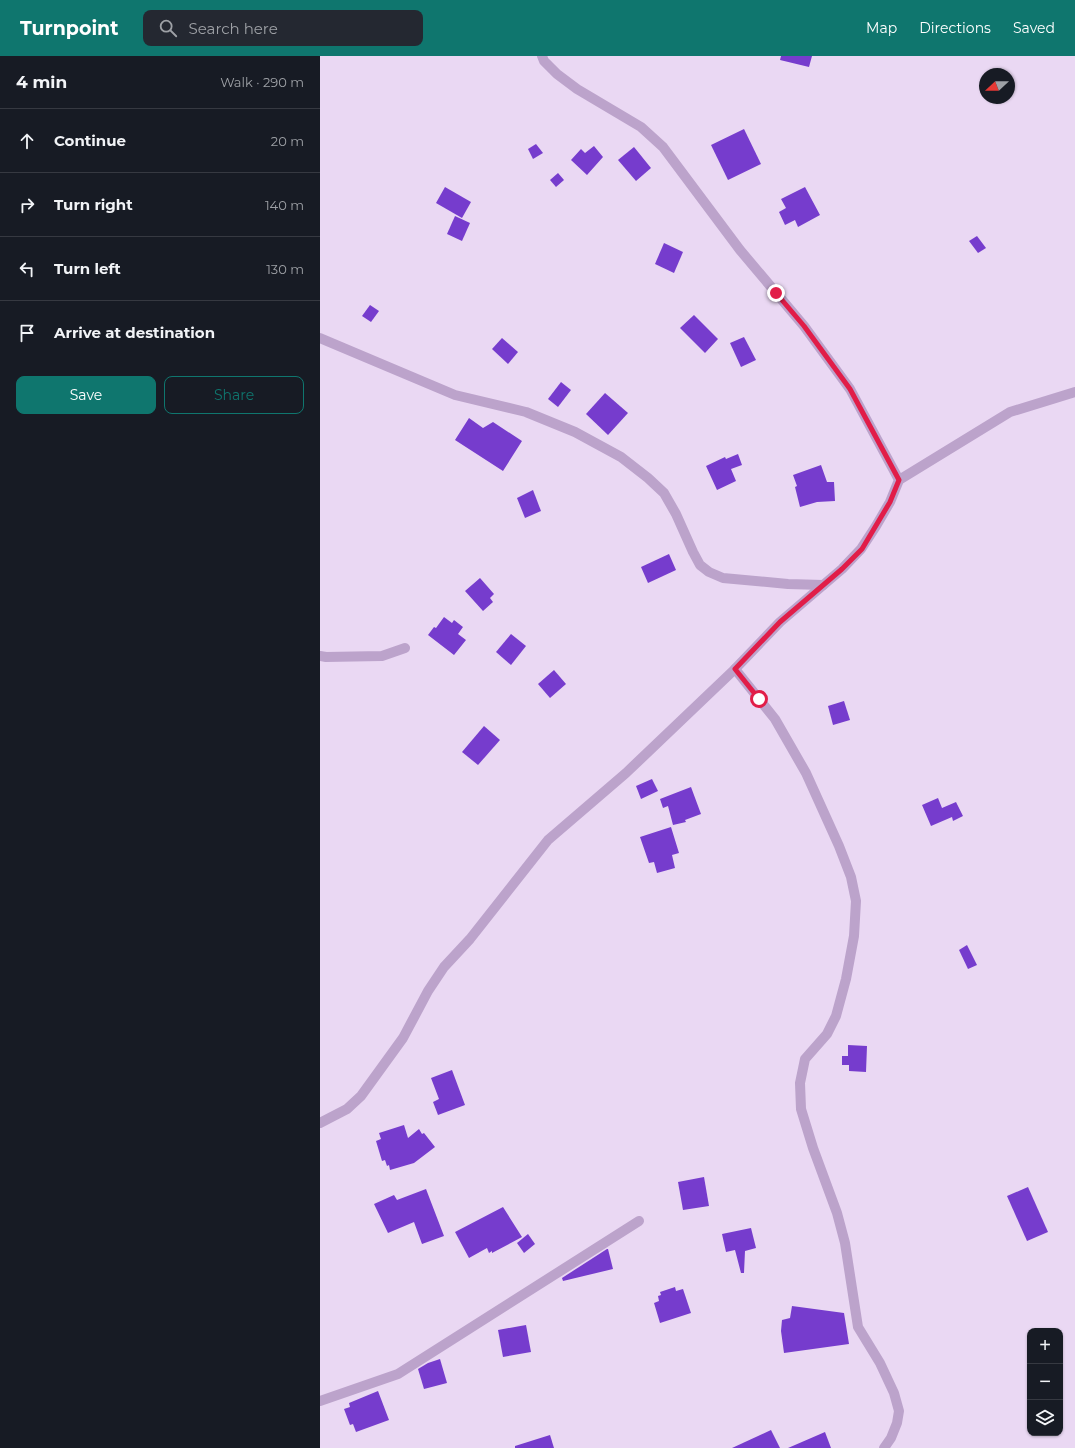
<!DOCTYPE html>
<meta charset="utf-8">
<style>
body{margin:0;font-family:Montserrat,sans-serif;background:#242831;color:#f1f3f6}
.controls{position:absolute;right:12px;bottom:12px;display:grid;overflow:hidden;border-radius:8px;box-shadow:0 1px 3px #0004}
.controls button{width:36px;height:36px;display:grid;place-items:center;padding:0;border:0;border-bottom:1px solid #363941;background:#171b24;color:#f1f3f6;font:20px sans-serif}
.compass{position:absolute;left:659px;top:12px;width:36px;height:36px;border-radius:50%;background:#171b24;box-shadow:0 1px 3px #0004;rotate:248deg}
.stop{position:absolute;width:12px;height:12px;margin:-9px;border:3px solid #e11d48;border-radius:50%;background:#fff}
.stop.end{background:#e11d48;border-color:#fff;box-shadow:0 1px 4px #0008}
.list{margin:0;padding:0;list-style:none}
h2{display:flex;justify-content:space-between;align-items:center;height:52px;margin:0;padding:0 16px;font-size:17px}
h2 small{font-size:13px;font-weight:400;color:#9ea1a6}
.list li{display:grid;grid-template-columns:26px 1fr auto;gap:12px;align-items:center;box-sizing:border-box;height:64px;padding:0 16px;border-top:1px solid #363941}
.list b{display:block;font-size:15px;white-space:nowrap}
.list em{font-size:13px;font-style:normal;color:#9ea1a6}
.actions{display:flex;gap:8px;padding:12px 16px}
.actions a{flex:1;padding:9px 0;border:1px solid #0f766e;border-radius:8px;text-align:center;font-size:14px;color:#0f766e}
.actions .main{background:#0f766e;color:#fff}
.icon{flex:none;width:22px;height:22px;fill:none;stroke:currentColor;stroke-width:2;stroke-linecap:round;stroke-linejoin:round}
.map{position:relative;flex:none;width:755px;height:1392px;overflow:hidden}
header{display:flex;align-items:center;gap:24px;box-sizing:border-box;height:56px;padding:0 20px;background:#0f766e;color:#fff}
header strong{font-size:19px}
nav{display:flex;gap:22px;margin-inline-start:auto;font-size:14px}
.search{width:280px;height:36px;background:#242831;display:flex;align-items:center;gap:10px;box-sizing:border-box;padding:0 14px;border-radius:8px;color:#9ea1a6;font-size:15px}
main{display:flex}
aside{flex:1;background:#171b24}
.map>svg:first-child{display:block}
.building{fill:#763ccd}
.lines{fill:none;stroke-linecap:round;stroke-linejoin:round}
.street{stroke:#bca3cb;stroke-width:10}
.route{stroke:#e11d48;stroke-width:5}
</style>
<header>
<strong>Turnpoint</strong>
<div class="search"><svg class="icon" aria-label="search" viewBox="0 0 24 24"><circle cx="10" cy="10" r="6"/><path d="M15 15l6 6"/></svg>Search here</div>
<nav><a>Map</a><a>Directions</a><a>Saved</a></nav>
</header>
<main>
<aside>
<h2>4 min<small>Walk · 290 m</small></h2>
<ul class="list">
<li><svg class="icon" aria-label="ahead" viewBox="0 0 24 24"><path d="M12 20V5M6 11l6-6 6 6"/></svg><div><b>Continue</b></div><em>20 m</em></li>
<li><svg class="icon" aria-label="right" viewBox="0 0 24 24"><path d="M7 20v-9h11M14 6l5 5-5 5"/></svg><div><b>Turn right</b></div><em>140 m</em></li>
<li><svg class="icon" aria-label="left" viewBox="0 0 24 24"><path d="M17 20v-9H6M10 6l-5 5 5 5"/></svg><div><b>Turn left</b></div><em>130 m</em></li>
<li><svg class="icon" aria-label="arrive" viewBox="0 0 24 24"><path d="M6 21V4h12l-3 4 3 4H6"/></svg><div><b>Arrive at destination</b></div></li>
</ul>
<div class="actions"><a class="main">Save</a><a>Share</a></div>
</aside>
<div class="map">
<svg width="755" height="1392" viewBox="0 0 755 1392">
<rect width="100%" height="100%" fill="#ead8f3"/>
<g class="building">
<path d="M461 0H492L489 11 460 4Z"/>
<path d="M424 73 441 108 408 124 391 89Z"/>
<path d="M216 88 223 97 213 103 208 93Z"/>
<path d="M274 90 283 101 267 119 251 104 261 93 265 97Z"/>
<path d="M314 91 331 112 316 125 298 104Z"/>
<path d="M238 117 244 124 236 131 230 124Z"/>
<path d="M125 131 151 146 142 162 116 147Z"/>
<path d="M485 131 500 159 478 171 475 164 465 169 459 156 466 152 461 143Z"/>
<path d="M135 160 150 167 142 185 127 178Z"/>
<path d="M657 180 666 192 658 197 649 185Z"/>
<path d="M344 187 363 196 354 217 335 208Z"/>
<path d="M50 249 59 255 51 266 42 260Z"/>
<path d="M374 259 398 283 385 297 360 272Z"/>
<path d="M424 281 436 304 421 311 410 287Z"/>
<path d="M182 282 198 296 188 308 172 293Z"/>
<path d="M241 326 251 334 238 351 228 343Z"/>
<path d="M285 337 308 357 288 379 266 358Z"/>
<path d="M149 362 163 372 173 366 202 385 183 415 135 384Z"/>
<path d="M418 398 422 409 411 413 416 425 397 434 386 410 405 401 406 403Z"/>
<path d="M501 409 507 426H514L515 445 497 446 480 451 475 431 477 430 473 419Z"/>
<path d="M213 434 221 455 205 462 197 442Z"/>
<path d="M349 498 356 514 328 527 321 511Z"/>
<path d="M160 522 174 538 170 542 173 546 163 555 145 535Z"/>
<path d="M124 561 132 567 134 564 143 571 138 578 146 584 134 599 108 579 114 571 116 572Z"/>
<path d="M191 578 206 590 191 609 176 596Z"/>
<path d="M234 614 246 628 230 642 218 628Z"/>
<path d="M524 645 530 664 513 669 508 650Z"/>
<path d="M164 670 180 684 158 709 142 696Z"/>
<path d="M332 723 338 735 321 743 316 730Z"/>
<path d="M371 731 381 758 365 764 366 766 353 769 348 750 343 752 340 743Z"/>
<path d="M618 742 622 752 636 746 643 760 633 765 632 761 611 770 602 749Z"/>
<path d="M351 771 359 797 352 799 355 812 337 817 334 806 329 807 320 781Z"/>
<path d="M647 889 657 909 648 913 639 894Z"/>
<path d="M528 989 547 990 546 1016 529 1015V1009H522V1000H528Z"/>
<path d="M132 1014 145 1049 118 1059 113 1046 119 1043 111 1022Z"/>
<path d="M84 1069 88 1082 99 1073 102 1078 104 1077 115 1091 94 1107 70 1114 69 1109 67 1110 65 1104 62 1105 56 1085 61 1083 59 1077Z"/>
<path d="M384 1121 389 1150 363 1154 358 1126Z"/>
<path d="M708 1131 728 1176 707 1185 687 1140Z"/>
<path d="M106 1133 124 1180 102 1188 94 1166 68 1177 54 1148 74 1139 77 1144Z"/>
<path d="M183 1151 202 1181 172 1197V1195L169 1197 167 1192 149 1202 135 1176Z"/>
<path d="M431 1172 436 1192 425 1195 424 1217H421L415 1194 406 1196 402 1178Z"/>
<path d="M208 1178 215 1188 204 1197 197 1187Z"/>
<path d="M287 1193H288L293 1213 243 1225 242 1222Z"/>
<path d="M355 1231 356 1235 363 1233 371 1257 340 1267 334 1247 339 1245 338 1240 341 1239 340 1236Z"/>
<path d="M472 1250 524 1257 529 1288 464 1297 461 1275 462 1264 470 1262Z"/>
<path d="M206 1269 211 1296 183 1301 178 1274Z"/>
<path d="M120 1303 127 1327 104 1333 98 1313 108 1307Z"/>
<path d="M58 1335 69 1364 36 1376 33 1368 30 1369 24 1353 30 1351 29 1347Z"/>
<path d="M451 1374 460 1392H412Z"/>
<path d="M505 1376 511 1392H468Z"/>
<path d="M230 1379 234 1392H195V1390Z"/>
</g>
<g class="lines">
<g class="street">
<path d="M0 282 135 339 206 356 255 376 301 401 328 422 344 437 356 458 373 496 380 509 389 516 403 522 468 528 503 529"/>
<path d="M579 424 690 356 755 336"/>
<path d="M0 600 6 601 62 600 85 592"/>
<path d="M415 613 455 663 486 717 519 790 531 821 536 845 534 880 526 923 516 960 507 978 485 1003 480 1027 481 1053 493 1092 517 1157 525 1187 538 1271 560 1307 574 1337 579 1355 577 1367 571 1382 564 1392"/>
<path d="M0 1067 27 1053 41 1040 83 982 108 935 124 911 150 883 228 784 306 717 415 613 460 566 522 513 541 493 556 470 570 446 579 424 530 333 484 270 420 194 343 91 321 71 257 33 237 18 224 5 222 0"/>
<path d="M0 1345 78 1318 319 1165"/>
</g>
</g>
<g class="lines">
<path class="route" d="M439 643 415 613 460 566 522 513 542 493 570 446 579 424 530 333 484 270 456 237"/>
</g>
</svg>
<div class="controls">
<button>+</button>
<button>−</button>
<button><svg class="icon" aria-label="layers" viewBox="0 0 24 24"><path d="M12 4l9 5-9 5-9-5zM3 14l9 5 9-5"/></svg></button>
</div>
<svg class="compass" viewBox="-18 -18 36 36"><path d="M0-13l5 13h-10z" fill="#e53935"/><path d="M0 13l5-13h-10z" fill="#9ea1a6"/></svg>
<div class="stop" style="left:439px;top:643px"></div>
<div class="stop end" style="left:456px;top:237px"></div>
</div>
</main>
